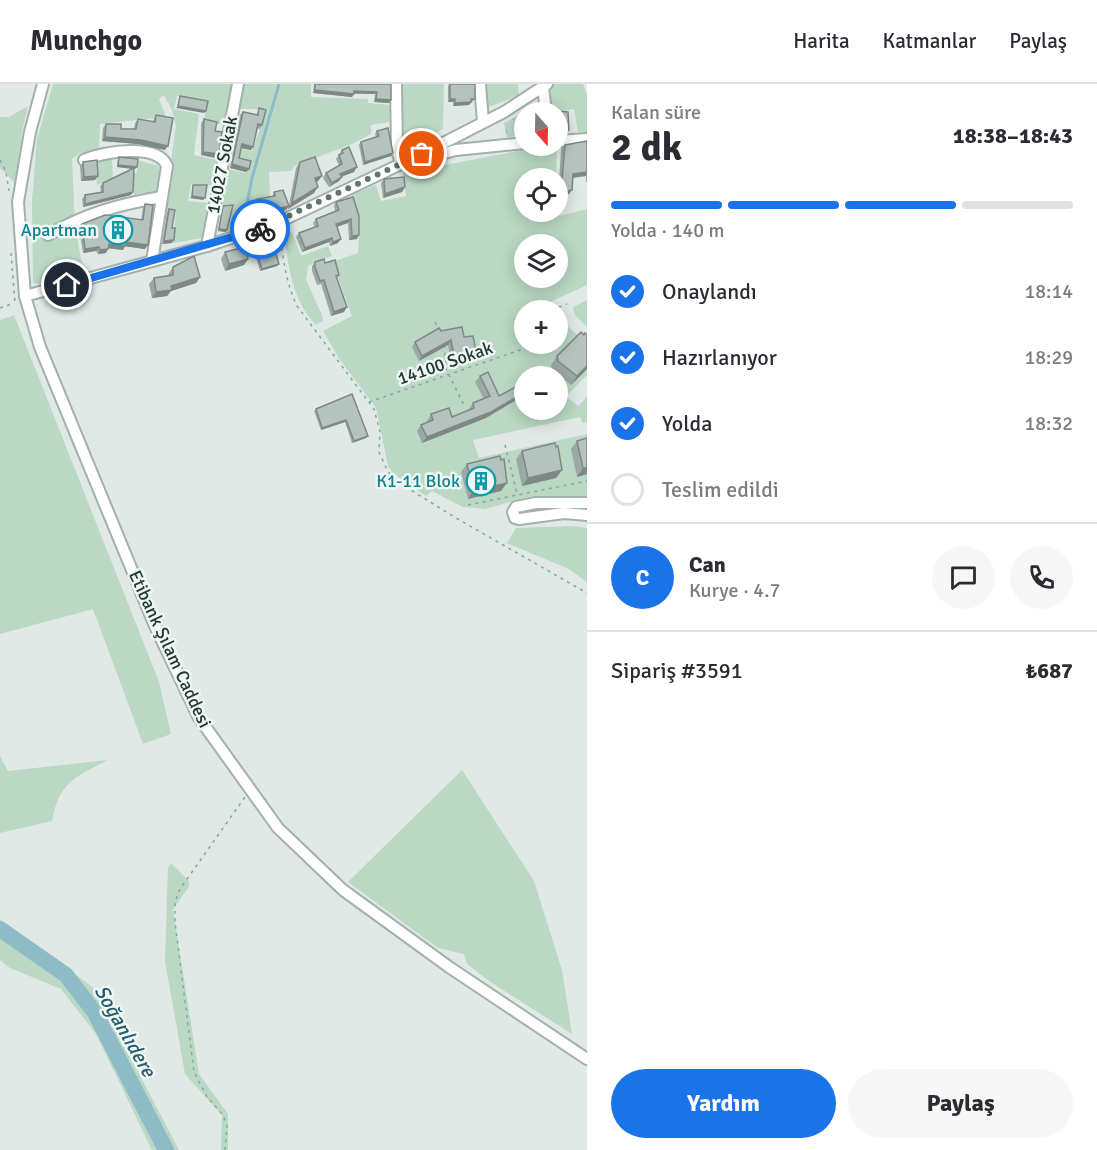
<!DOCTYPE html>
<html lang="tr">
<head>
<meta charset="utf-8">
<style>
	:root { --surface:#fff; --page:#f7f7f7; --text:#2b2b33; --muted:#7c7c81; --line:#e1e1e2; --accent:#1a73e8 }
	body { margin:0; font-family:Signika,sans-serif; background:var(--page); color:var(--text); height:100vh; display:flex; flex-direction:column; font-size:22px; white-space:nowrap }
	* { box-sizing:border-box; margin:0 }
	p { font-size:20px; color:var(--muted) }
	.icon { flex:none; width:33px; height:33px; fill:none; stroke:currentColor; stroke-width:2; stroke-linecap:round; stroke-linejoin:round }
	.map { position:relative; flex:1; overflow:hidden }
	.details { display:flex; flex-direction:column; background:var(--surface); width:510px }
	.details>* { flex:none }
	.needle { width:39px; rotate:160deg }
	.tools { position:absolute; left:514px; top:18px; display:grid; gap:12px }
	.tools a { display:grid; place-items:center; width:54px; height:54px; border-radius:50%; background:var(--surface); box-shadow:0 3px 15px #0003; font-size:30px }
	.pin { position:absolute; display:grid; place-items:center; width:51px; height:51px; color:#fff; margin:-26px; border:3px solid #fff; border-radius:50%; box-shadow:0 2px 6px #0007 }
	.courier { position:absolute; display:grid; place-items:center; width:60px; height:60px; margin:-30px; border:4px solid #1a73e8; border-radius:50%; background:#fff; color:#222; box-shadow:0 2px 8px #0007 }
	.headline em { font-style:normal; font-weight:800 }
	.headline div { display:flex; flex-direction:column-reverse }
	.headline { display:flex; align-items:center; justify-content:space-between; height:102px; padding:0 24px }
	h1 { font-size:39px; font-weight:800; line-height:45px }
	.bar { display:grid; grid-template-columns:repeat(4,1fr); gap:9px 6px; align-content:center; height:72px; padding:0 24px }
	.bar i { height:8px; border-radius:4px; background:var(--line) }
	.bar .active { background:var(--accent) }
	.bar p { grid-column:span 4 }
	.line { display:flex; align-items:center; gap:15px; padding:0 24px; border-top:2px solid var(--line) }
	.line div { flex:1 }
	.round { display:grid; place-items:center; flex:none; width:63px; height:63px; border-radius:32px; background:var(--page) }
	ol { padding:0 24px; list-style:none }
	li { display:flex; align-items:center; gap:18px; height:66px }
	li p { margin-inline-start:auto }
	li .icon { padding:6px; border-radius:50%; background:var(--accent); color:#fff; stroke-width:4 }
	li:last-child { color:var(--muted) }
	li i { width:33px; height:33px; border:3px solid var(--line); border-radius:50% }
	.action { display:flex; gap:12px; margin-top:auto; padding:12px 24px }
	.action a { flex:1; height:69px; border-radius:36px; background:var(--accent); color:#fff; font-size:24px; font-weight:800; line-height:69px; text-align:center }
	.action a+a { background:var(--page); color:var(--text) }
	header { display:flex; align-items:center; gap:36px; box-sizing:border-box; height:84px; padding:0 30px; background:var(--surface); border-bottom:2px solid var(--line) }
	header strong { font-size:28px }
	nav { display:flex; gap:33px; margin-inline-start:auto; font-size:21px }
	main { display:flex; flex:1; min-height:0 }
	.map>svg:first-child { display:block }
</style>
</head>
<body>
<header>
<strong>Munchgo</strong>
<nav><a>Harita</a><a>Katmanlar</a><a>Paylaş</a></nav>
</header>
<main>
<div class="map">
<svg width="587" height="1066" viewBox="0 0 587 1066">
	<defs>
		<pattern id="forest-crowns" width="20" height="18" patternUnits="userSpaceOnUse" patternTransform="scale(1.5)"><rect width="20" height="18" fill="#bad8c4"/><path d="M2 6a3 3 0 1 1 6 0M12 15a3 3 0 1 1 6 0" fill="none" stroke="#a0baa9"/></pattern>
	</defs>
	<rect width="100%" height="100%" fill="#e0e9e5"/>
	<g fill="#bad8c4" fill-rule="evenodd">
		<polygon points="53,0 232,0 225,41 204,37 207,17 177,12 174,25 199,30 194,71 217,76 212,101 191,100 188,117 208,119 203,154 173,159 176,127 164,126 176,42 172,26 164,11 159,15 166,33 100,40 99,66 84,72 80,69 72,75 75,143 83,185 40,200 33,199 32,117 37,55"/>
		<polygon points="243,0 311,0 311,13 368,15 368,19 390,21 389,38 371,41 371,50 352,60 294,82 291,87 269,88 270,114 252,119 256,139 228,147 233,122 217,122 227,85 246,89 249,79 238,76 240,70 230,68 231,63 252,67 266,29 255,25 239,25"/>
		<polygon points="402,0 444,0 443,45 403,63 400,59"/>
		<polygon points="485,0 518,0 519,11 487,24"/>
		<polygon points="554,0 583,0 587,11 587,49 578,48 574,25 551,28 549,3"/>
		<polygon points="28,22 22,48 16,100 0,84 0,33 9,33"/>
		<path d="M 538,63 L 557,63 L 556,94 L 525,94 L 525,128 L 558,128 L 559,132 L 587,125 L 587,201 L 552,217 L 543,226 L 525,226 L 525,260 L 558,260 L 558,233 L 587,260 L 587,291 L 566,312 L 578,322 L 587,313 L 587,338 L 583,339 L 580,333 L 473,356 L 479,374 L 587,350 L 587,415 L 572,413 L 524,414 L 485,425 L 463,423 L 432,407 L 426,412 L 394,390 L 388,382 L 376,324 L 338,273 L 323,247 L 352,232 L 332,178 L 358,169 L 360,140 L 352,110 L 376,101 L 381,117 L 406,112 L 403,89 ZM 525,160 L 558,160 L 558,194 L 525,194 ZM 525,292 L 558,292 L 558,326 L 525,326 Z"/>
		<polygon points="112,75 113,94 97,101 96,76"/>
		<polygon points="138,76 158,82 160,91 157,110 134,114 133,91 137,88"/>
		<path d="M 292,148 L 301,172 L 328,162 L 332,172 L 308,182 L 306,196 L 322,231 L 323,237 L 316,241 C 292,216 289,184 284,151 Z"/>
		<polygon points="587,216 587,243 575,231 573,223"/>
		<polygon points="14,231 159,598 171,650 143,660 93,525 0,550 0,236"/>
		<polygon points="574,442 587,444 587,498 569,485 507,459 516,444"/>
		<path d="M 0,672 L 8,687 L 108,676 C 75,693 59,698 52,737 L 0,749 Z"/>
		<polygon points="462,686 534,797 562,886 572,950 492,899 467,880 464,870 438,864 348,798"/>
		<polygon points="171,779 189,797 189,802 173,826 199,990 228,1030 228,1066 221,1066 222,1031 185,990 165,877 168,784"/>
		<polygon points="0,835 94,904 179,1066 152,1066 96,950 61,905 10,884 0,876"/>
	</g>
	<polygon fill="url(#forest-crowns)" points="538,21 539,28 525,28 525,51 507,53 504,39"/>
	<g fill="none" stroke-linecap="round" stroke-linejoin="round">
		<polyline stroke="#8dbcc8" stroke-width="3" points="243,142 252,94 279,0"/>
		<polyline stroke="#8dbcc8" stroke-width="16" points="0,845 66,891 95,929 166,1066"/>
		<g stroke="#a3b0ac" stroke-width="14">
			<g id="minor">
				<polyline points="43,0 30,48 18,118 25,212 40,263 155,542 199,634 278,744 343,806 449,883 587,975"/>
				<polyline points="396,0 397,66 401,80"/>
				<polyline points="480,0 483,38"/>
				<polyline points="543,3 546,28"/>
				<polyline points="558,57 587,55"/>
				<polyline points="422,70 504,28 547,0"/>
				<path d="M 84,76 C 104,68 157,58 167,82 L 152,177"/>
				<path d="M 48,151 C 87,129 117,121 161,113"/>
				<polyline points="207,162 238,0"/>
				<polyline points="25,212 207,162 279,138 401,80 456,66 525,59"/>
				<polyline points="587,419 536,419 516,423 513,428 515,434 519,435 564,429 587,431"/>
			</g>
		</g>
		<g stroke="#83a99f" stroke-width="1.5" stroke-dasharray="3 4.5" stroke-linecap="butt">
			<polyline points="0,76 6,88 9,107"/>
			<path d="M 280,149 C 283,175 286,199 297,222 L 374,325 L 380,348 L 379,368 L 388,388 L 398,398 L 456,434 L 587,509"/>
			<polyline points="11,169 15,219"/>
			<polyline points="0,224 14,219"/>
			<polyline points="552,226 567,220"/>
			<polyline points="435,238 438,245"/>
			<polyline points="444,261 446,285 464,321"/>
			<polyline points="369,318 520,266 528,260"/>
			<polyline points="505,361 517,410"/>
			<polyline points="468,421 587,397"/>
			<polyline points="225,1066 227,1042 223,1031 207,1013 194,988 175,838 175,818 180,805 245,713"/>
		</g>
		<use href="#minor" stroke="#fff" stroke-width="10"/>
	</g>
	<g fill="#9ca8a3">
		<polygon points="314,0 391,0 389,19 374,18 375,10 354,10 352,13 313,9"/>
		<polygon points="449,0 475,0 475,15 469,21 453,22 453,18 448,18 448,2"/>
		<polygon points="259,24 262,41 260,45 257,44 253,63 251,66 241,64 239,74 249,85 246,88 230,84 240,31 243,28 256,31"/>
		<polygon points="156,31 165,66 138,60 102,57 103,44 106,40 121,45 134,45 135,39 138,35 153,38 154,35"/>
		<polygon points="204,35 215,47 219,70 216,74 201,71 201,39"/>
		<polygon points="377,47 393,69 391,72 363,81 359,61 361,58 376,53 375,50"/>
		<polygon points="587,57 587,98 586,98 586,92 573,94 569,110 558,113 561,65 565,61"/>
		<polygon points="342,66 354,88 341,93 339,97 329,103 323,94 326,89 339,82 336,75"/>
		<polygon points="119,73 137,83 135,85 134,85 131,111 83,123 82,115 85,111 101,108 100,102 103,99 132,85 117,83 118,75"/>
		<polygon points="83,78 98,92 95,96 81,97 80,82"/>
		<polygon points="300,78 322,92 318,97 316,98 314,109 288,125 288,123 286,126 256,133 254,120 257,115 272,113 274,108 289,121 296,84"/>
		<polygon points="384,95 405,103 402,108 383,114 381,99"/>
		<polygon points="353,113 357,155 349,156 348,139 337,143 338,159 330,162 329,158 302,168 296,153 299,149 315,143 313,139 316,135 335,127 334,122 336,118"/>
		<polygon points="145,120 145,165 125,162 123,166 108,164 106,169 98,170 96,167 83,169 79,144 82,140 141,136 143,124"/>
		<polygon points="223,122 226,148 218,147 222,124"/>
		<polygon points="169,125 172,144 172,159 162,160 167,128"/>
		<polygon points="225,168 248,175 244,181 225,187 221,175"/>
		<polygon points="258,172 277,182 260,187 256,174"/>
		<polygon points="315,178 325,179 339,191 337,194 344,228 331,232 321,200 317,201 312,187 312,182"/>
		<polygon points="173,183 200,193 196,199 171,207 167,212 152,214 149,200 154,194 168,192 169,189"/>
		<polygon points="441,247 464,253 473,273 451,277 448,261 419,277 412,263 415,258"/>
		<polygon points="557,272 587,285 571,301 552,285 551,281"/>
		<polygon points="480,292 499,312 486,334 422,359 417,347 421,341 427,339 427,337 431,330 452,333 469,326 469,325 473,319 484,315 475,298"/>
		<polygon points="352,310 368,352 366,354 352,359 345,338 321,346 314,327 316,325"/>
		<polygon points="577,357 587,390 577,393 571,365"/>
		<polygon points="522,367 562,386 556,394 522,402 516,375"/>
		<polygon points="467,380 501,407 468,415 461,388"/>
	</g>
	<g fill="#7f8885">
		<polygon points="315,6 354,10 352,13 313,9"/>
		<polygon points="354,7 377,8 375,10 352,9"/>
		<polygon points="376,15 391,16 389,19 374,18"/>
		<polygon points="450,15 455,15 453,18 448,18"/>
		<polygon points="471,18 469,21 453,22 455,19"/>
		<polygon points="178,22 206,27 204,29 176,24"/>
		<polygon points="569,46 568,48 558,50 558,48"/>
		<polygon points="105,53 141,56 168,62 165,66 138,60 102,57"/>
		<polygon points="242,60 253,63 251,66 240,64"/>
		<polygon points="203,68 219,70 216,74 201,71"/>
		<polygon points="393,69 391,72 363,81 365,78"/>
		<polygon points="232,80 249,85 246,88 230,84"/>
		<polygon points="118,81 137,83 135,85 117,83"/>
		<polygon points="357,83 354,88 337,94 340,90"/>
		<polygon points="587,88 586,92 570,94 573,90"/>
		<polygon points="98,92 95,96 81,97 84,93"/>
		<polygon points="322,92 318,97 311,99 315,94"/>
		<polygon points="342,93 339,97 329,103 332,99"/>
		<polygon points="318,103 314,109 288,125 292,119"/>
		<polygon points="405,103 402,108 383,114 385,110"/>
		<polygon points="572,106 569,110 558,113 561,108"/>
		<polygon points="133,108 131,111 83,123 85,120"/>
		<polygon points="192,112 205,114 203,116 190,114"/>
		<polygon points="289,122 286,126 256,133 259,129"/>
		<polygon points="351,135 348,139 333,144 336,140"/>
		<polygon points="219,145 227,146 226,148 218,147"/>
		<polygon points="359,151 357,155 349,156 352,152"/>
		<polygon points="332,154 329,158 302,168 305,164"/>
		<polygon points="341,155 338,159 330,162 333,158"/>
		<polygon points="174,156 172,159 162,160 164,157"/>
		<polygon points="126,158 148,161 145,165 123,162"/>
		<polygon points="109,160 125,162 123,166 106,164"/>
		<polygon points="99,163 96,167 83,169 85,165"/>
		<polygon points="108,165 106,169 98,170 100,166"/>
		<polygon points="248,175 244,181 225,187 229,180"/>
		<polygon points="279,180 277,182 260,187 262,185"/>
		<polygon points="200,193 196,199 171,207 167,212 152,214 156,208 171,202"/>
		<polygon points="347,223 344,228 331,232 334,228"/>
		<polygon points="451,256 448,261 419,277 422,272"/>
		<polygon points="476,268 473,273 451,277 454,272"/>
		<polygon points="587,282 587,285 571,301 577,292"/>
		<polygon points="525,308 525,311 486,334 422,359 427,353"/>
		<polygon points="346,336 345,338 321,346 322,344"/>
		<polygon points="368,352 366,354 352,359 354,357"/>
		<polygon points="583,384 587,384 587,390 577,393"/>
		<polygon points="562,386 556,394 522,402 528,394"/>
		<polygon points="507,399 501,407 468,415 473,407"/>
	</g>
	<g fill="#b5c3be" stroke="#7f8885" stroke-width="1.5">
		<polygon points="315,0 391,0 391,16 376,15 377,8 354,7 354,10 315,6"/>
		<polygon points="450,0 475,0 475,15 471,15 471,18 455,19 455,15 450,15"/>
		<polygon points="180,12 208,17 206,27 178,22"/>
		<polygon points="259,24 266,26 262,41 258,40 253,63 242,60 239,74 251,77 249,85 232,80 243,28 258,31"/>
		<polygon points="557,27 568,28 569,46 558,48"/>
		<polygon points="156,31 173,34 168,62 141,56 105,53 106,40 121,40 121,45 136,45 138,35 155,38"/>
		<polygon points="204,35 217,38 215,47 222,48 219,70 203,68"/>
		<polygon points="388,44 393,69 365,78 361,58 379,52 377,47"/>
		<polygon points="587,57 587,88 573,90 572,106 561,108 565,61"/>
		<polygon points="349,63 357,83 340,90 342,93 332,99 326,89 342,80 339,71 343,69 342,66"/>
		<polygon points="119,73 138,75 137,83 118,81"/>
		<polygon points="315,73 322,92 315,94 318,103 292,119 300,78"/>
		<polygon points="97,76 98,92 84,93 83,78"/>
		<polygon points="134,84 133,108 85,120 85,111 103,108 103,99"/>
		<polygon points="404,93 405,103 385,110 384,95"/>
		<polygon points="193,101 207,101 205,114 192,112"/>
		<polygon points="283,106 289,122 259,129 257,115 275,112 274,108"/>
		<polygon points="353,113 359,132 359,151 352,152 351,135 336,140 341,155 333,158 332,154 305,164 299,149 318,142 316,135 339,126 336,118"/>
		<polygon points="145,120 153,121 148,161 126,158 125,162 109,160 108,165 100,166 99,163 85,165 82,140 105,131 143,136"/>
		<polygon points="233,121 227,146 219,145 223,122"/>
		<polygon points="169,125 175,126 172,144 175,144 174,156 164,157"/>
		<polygon points="245,163 248,175 229,180 225,168"/>
		<polygon points="275,167 279,180 262,185 258,172"/>
		<polygon points="194,172 200,193 171,202 172,206 156,208 154,194 173,191 173,183"/>
		<polygon points="324,175 325,179 335,176 339,191 336,192 347,223 334,228 324,196 320,197 315,183 315,178"/>
		<polygon points="462,243 464,253 473,252 476,268 454,272 451,256 422,272 415,258 439,244 441,247"/>
		<polygon points="581,248 584,251 585,249 587,251 587,282 577,292 558,277 557,272"/>
		<polygon points="488,288 499,312 525,298 525,308 491,328 427,353 421,341 433,336 431,330 449,324 452,333 474,324 473,319 490,312 480,292"/>
		<polygon points="352,310 368,352 354,357 346,336 322,344 316,325"/>
		<polygon points="587,354 587,384 583,384 577,357"/>
		<polygon points="555,359 556,363 558,362 562,386 528,394 522,367"/>
		<polygon points="500,372 501,376 504,375 507,399 473,407 467,380"/>
	</g>
	<g fill="none" stroke-linecap="round" stroke-linejoin="round">
		<polyline stroke="#647571" stroke-width="6" stroke-dasharray="0 10.8" points="260,145 422,70"/>
		<polyline stroke="#1a73e8" stroke-width="8" points="67,201 260,145"/>
	</g>
	<defs>
		<g id="building-ring" transform="scale(1.5)"><circle r="9.5" fill="#eff6f3" stroke="#0f9aa8" stroke-width="1.5"/><path d="M-4-6H4V6H1V3H-1V6H-4ZM-2.5-4.3h1.7v1.8h-1.7ZM.8-4.3h1.7v1.8H.8ZM-2.5-1h1.7V.8h-1.7ZM.8-1h1.7V.8H.8Z" fill="#0f9aa8"/></g>
	</defs>
	<g fill-rule="evenodd">
		<use href="#building-ring" x="118" y="146"/>
		<use href="#building-ring" x="481" y="397"/>
	</g>
	<g text-anchor="middle" dominant-baseline="central" stroke-width="5" stroke-linejoin="round" paint-order="stroke">
		<g font-size="18" fill="#223733" stroke="#eff6f3">
			<text transform="translate(222 81) rotate(-79)">14027 Sokak</text>
			<text transform="translate(445 279) rotate(-19)">14100 Sokak</text>
			<text transform="translate(170 565) rotate(65)">Etibank Şılam Caddesi</text>
		</g>
		<g font-size="18" fill="#0d838f" stroke="#eff6f3" text-anchor="end">
			<text x="97" y="146">Apartman</text>
			<text x="460" y="397">K1-11 Blok</text>
		</g>
		<g font-size="20" font-style="italic" fill="#245c6c" stroke="#eff6f3">
			<text transform="translate(125 947) rotate(60)">Soğanlıdere</text>
		</g>
	</g>
</svg>
<div class="tools">
<a><svg class="needle" viewBox="-14 -14 28 28"><path d="M0-13l5 13h-10z" fill="#e53935"/><path d="M0 13l5-13h-10z" fill="#7c7c81"/></svg></a>
<a><svg class="icon" aria-label="locate" viewBox="0 0 24 24"><circle cx="12" cy="12" r="6"/><path d="M12 2v4M12 18v4M2 12h4M18 12h4"/></svg></a>
<a><svg class="icon" aria-label="layers" viewBox="0 0 24 24"><path d="M12 4l9 5-9 5-9-5zM3 14l9 5 9-5"/></svg></a>
<a>+</a>
<a>−</a>
</div>
<div class="pin" style="left:422px;top:70px;background:#ea580c"><svg class="icon" aria-label="bag" viewBox="0 0 24 24"><path d="M5 8h14l-1 12H6zM9 8a3 3 0 0 1 6 0"/></svg></div>
<div class="pin" style="left:67px;top:201px;background:#1f2937"><svg class="icon" aria-label="home" viewBox="0 0 24 24"><path d="M3 11l9-7 9 7M6 9v11h12V9"/></svg></div>
<div class="courier" style="left:260px;top:145px"><svg class="icon" aria-label="bike" viewBox="0 0 24 24"><circle cx="6" cy="16" r="4"/><circle cx="18" cy="16" r="4"/><path d="M6 16l4-8h5l3 8M10 8l3 8H6M13 5h3"/></svg></div>
</div>
<section class="details">
<div class="headline"><div><h1>2 dk</h1><p>Kalan süre</p></div><em>18:38–18:43</em></div>
<div class="bar"><i class="active"></i><i class="active"></i><i class="active"></i><i></i><p>Yolda · 140 m</p></div>
<ol>
<li><svg class="icon" aria-label="check" viewBox="0 0 24 24"><path d="M5 12l5 5 9-10"/></svg>Onaylandı<p>18:14</p></li>
<li><svg class="icon" aria-label="check" viewBox="0 0 24 24"><path d="M5 12l5 5 9-10"/></svg>Hazırlanıyor<p>18:29</p></li>
<li><svg class="icon" aria-label="check" viewBox="0 0 24 24"><path d="M5 12l5 5 9-10"/></svg>Yolda<p>18:32</p></li>
<li><i></i>Teslim edildi</li>
</ol>
<div class="line" style="height:108px"><b class="round" style="background:var(--accent);color:#fff">C</b><div><b>Can</b><p>Kurye · 4.7</p></div><a class="round"><svg class="icon" aria-label="chat" viewBox="0 0 24 24"><path d="M4 5h16v11H9l-5 4z"/></svg></a><a class="round"><svg class="icon" aria-label="phone" viewBox="0 0 24 24"><path d="M5 4h4l2 5-3 2q2 4 5 5l2-3 5 2v4C11 20 4 13 5 4z"/></svg></a></div>
<div class="line" style="height:78px"><div>Sipariş #3591</div><b>₺687</b></div>
<div class="action"><a>Yardım</a><a>Paylaş</a></div>
</section>
</main>
</body>
</html>
